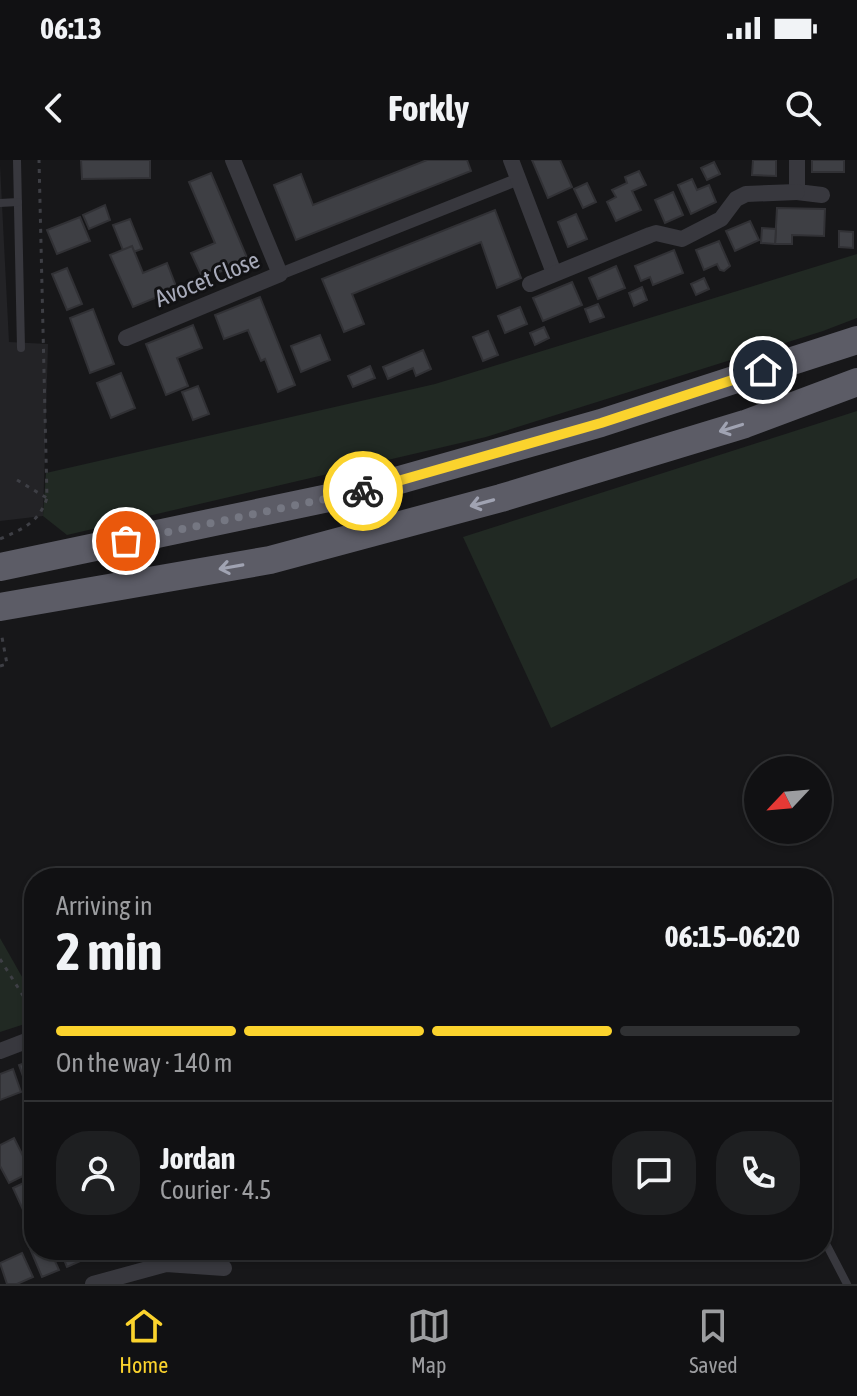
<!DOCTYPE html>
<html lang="en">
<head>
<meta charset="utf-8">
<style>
	:root { --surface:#111113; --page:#1e1f21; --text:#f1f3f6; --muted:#9c9da0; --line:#303133; --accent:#fbd32d }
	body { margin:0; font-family:"Asap Condensed",sans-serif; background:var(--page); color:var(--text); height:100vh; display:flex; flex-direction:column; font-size:30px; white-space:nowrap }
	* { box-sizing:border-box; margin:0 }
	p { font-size:26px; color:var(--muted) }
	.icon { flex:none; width:44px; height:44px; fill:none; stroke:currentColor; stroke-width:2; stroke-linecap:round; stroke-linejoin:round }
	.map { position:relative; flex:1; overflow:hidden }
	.details { position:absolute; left:24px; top:708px; width:808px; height:392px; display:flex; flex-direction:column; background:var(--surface); border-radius:32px; box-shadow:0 2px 6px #0004,0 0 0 2px var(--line) }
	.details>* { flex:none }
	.needle { width:52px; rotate:244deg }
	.fabs { position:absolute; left:744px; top:596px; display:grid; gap:16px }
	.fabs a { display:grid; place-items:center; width:88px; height:88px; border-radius:50%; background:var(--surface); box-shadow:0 2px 6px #0004,0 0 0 2px var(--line); font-size:40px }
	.pin { position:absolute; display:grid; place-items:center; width:68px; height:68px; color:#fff; margin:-34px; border:4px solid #fff; border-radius:50%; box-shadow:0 2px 8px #0007 }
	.courier { position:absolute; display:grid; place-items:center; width:80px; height:80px; margin:-40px; border:6px solid #fbd32d; border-radius:50%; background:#fff; color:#222; box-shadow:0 2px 10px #0007 }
	.summary em { font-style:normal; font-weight:700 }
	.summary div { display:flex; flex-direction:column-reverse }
	.summary { display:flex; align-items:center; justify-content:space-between; height:136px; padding:0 32px }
	h1 { font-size:52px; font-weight:700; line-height:60px }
	.bar { display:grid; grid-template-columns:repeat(4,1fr); gap:12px 8px; align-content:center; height:96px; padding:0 32px }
	.bar i { height:10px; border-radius:6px; background:var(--line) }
	.bar .active { background:var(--accent) }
	.bar p { grid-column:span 4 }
	.line { display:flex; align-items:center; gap:20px; padding:0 32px; border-top:2px solid var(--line) }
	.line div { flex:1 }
	.round { display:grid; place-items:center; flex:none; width:84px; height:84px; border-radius:32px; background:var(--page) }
	.status { display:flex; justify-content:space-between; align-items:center; height:56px; padding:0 40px; background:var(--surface); direction:ltr }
	.status svg { height:22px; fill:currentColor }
	header { display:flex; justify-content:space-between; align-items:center; height:104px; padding:0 32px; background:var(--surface); font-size:36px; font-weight:700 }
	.dock { display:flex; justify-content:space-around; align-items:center; height:112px; border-top:2px solid var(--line); background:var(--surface); font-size:22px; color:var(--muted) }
	.dock a { display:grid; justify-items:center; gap:4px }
	.dock .active { color:var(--accent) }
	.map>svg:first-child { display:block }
</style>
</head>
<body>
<div class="status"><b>06:13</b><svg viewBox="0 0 49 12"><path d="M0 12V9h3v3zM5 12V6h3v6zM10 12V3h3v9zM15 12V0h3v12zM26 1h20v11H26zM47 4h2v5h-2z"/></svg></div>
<header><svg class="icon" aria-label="back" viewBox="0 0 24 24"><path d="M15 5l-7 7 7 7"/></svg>Forkly<svg class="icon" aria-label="search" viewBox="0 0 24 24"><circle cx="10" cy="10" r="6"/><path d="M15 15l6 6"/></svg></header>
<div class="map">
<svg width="857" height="1124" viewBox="0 0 857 1124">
	<rect width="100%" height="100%" fill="#171719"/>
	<polygon fill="#232326" points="0,5 9,182 48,184 43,356 0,361"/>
	<g fill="#212923">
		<polygon points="857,94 857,158 823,171 486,277 67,375 43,356 46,313 435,224"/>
		<polygon points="857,251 857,418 551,568 463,377"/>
		<polygon points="0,778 34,838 34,861 0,872"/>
	</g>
	<g fill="#3e3f44" stroke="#313135" stroke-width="2">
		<polygon points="81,0 150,0 150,18 82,19"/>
		<polygon points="427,0 467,0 471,11 296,80 274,25 301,14 313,45"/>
		<polygon points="532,0 560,0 572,27 548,38"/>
		<polygon points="753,0 776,0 776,16 752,15"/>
		<rect x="812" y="0" width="32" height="12"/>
		<polygon points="714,2 720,14 707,20 701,8"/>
		<polygon points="639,11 646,25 632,31 641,50 616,61 607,42 616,37 612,30 627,23 625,17"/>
		<polygon points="211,13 248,100 203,119 191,93 215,83 189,22"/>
		<polygon points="692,19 697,30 709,25 716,42 691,54 678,25"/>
		<polygon points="587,23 596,42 583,48 574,29"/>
		<polygon points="673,32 683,55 665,63 655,40"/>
		<polygon points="105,45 110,60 89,69 83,55"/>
		<polygon points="777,48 825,49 824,76 792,75 792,84 775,84"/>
		<polygon points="495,50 521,118 497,128 481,82 352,134 364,164 344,172 322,119"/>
		<polygon points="576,54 587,79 568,87 558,62"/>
		<polygon points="80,57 90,81 57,94 47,70"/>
		<polygon points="130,59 142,89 125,95 113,65"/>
		<polygon points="750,61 759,80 735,91 726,71"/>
		<polygon points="762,68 776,69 775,84 761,83"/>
		<polygon points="839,71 853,72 853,88 839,87"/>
		<polygon points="719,81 730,106 724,111 720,110 717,104 704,110 696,90"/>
		<polygon points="132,86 143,113 167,103 177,129 133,147 110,95"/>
		<polygon points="674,90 683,113 653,125 650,117 641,121 635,106"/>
		<polygon points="616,106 625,128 598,139 589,118"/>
		<polygon points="67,108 82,144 67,150 52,114"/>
		<polygon points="704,118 709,129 696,135 691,124"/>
		<polygon points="572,122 582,145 543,161 533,138"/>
		<polygon points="642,127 647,140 634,146 629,133"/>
		<polygon points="260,137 295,225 278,232 265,199 261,201 248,170 224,179 215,155"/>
		<polygon points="598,144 604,157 590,162 585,149"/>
		<polygon points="520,147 527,164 505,173 498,156"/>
		<polygon points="93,149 114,204 90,213 70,158"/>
		<polygon points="193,165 202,188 177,198 188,226 166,235 146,184"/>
		<polygon points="544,167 549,178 535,185 530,173"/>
		<polygon points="488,171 498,195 483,201 473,177"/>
		<polygon points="320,175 330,200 301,212 291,186"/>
		<polygon points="423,190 431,209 416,216 413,208 388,219 383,207"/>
		<polygon points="370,206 375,218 353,227 348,216"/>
		<polygon points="121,213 135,248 111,258 97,223"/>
		<polygon points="198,226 209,254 193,260 182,232"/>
		<polygon points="34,900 34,928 28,930 19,905"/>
		<polygon points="13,909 21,932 0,940 0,914"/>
		<polygon points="14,978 31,1012 9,1023 0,1006 0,985"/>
		<polygon points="34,1018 34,1047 24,1052 13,1028"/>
		<polygon points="34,1084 34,1090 50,1090 59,1110 42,1117 29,1086"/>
		<polygon points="60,1090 92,1090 94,1095 67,1107"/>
		<polygon points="22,1093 33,1117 17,1124 7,1124 0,1103"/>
	</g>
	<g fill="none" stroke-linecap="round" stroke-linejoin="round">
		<g stroke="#3e3f45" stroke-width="3" stroke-dasharray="4 6" stroke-linecap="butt">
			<polyline points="17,320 47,338"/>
			<path d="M 0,379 C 22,369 39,363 47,338 L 39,0"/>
			<polyline points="0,506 7,504 1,472"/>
			<polyline points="0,799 34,853"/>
		</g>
		<g stroke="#38383e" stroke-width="8">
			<polyline points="17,0 21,188"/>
			<polyline points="0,43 18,42"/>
			<polyline points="822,1076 847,1124"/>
		</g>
		<polyline stroke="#38383e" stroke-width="12" points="280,114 519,19"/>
		<g stroke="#38383e" stroke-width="16">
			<polyline points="511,0 554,113"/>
			<polyline points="797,0 797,32 822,35"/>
			<polyline points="530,124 650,75 656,73 682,79 721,59 736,39 746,34 797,32"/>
			<polyline points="126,178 280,114 233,0"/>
			<polyline points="0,891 34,878"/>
			<polyline points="93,1124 166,1104 224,1108"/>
		</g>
		<g stroke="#5c5c66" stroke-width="28">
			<polyline points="0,407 357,332 601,263 857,180"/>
			<polyline points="0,447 270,400 501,338 745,264 857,222"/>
		</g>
	</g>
	<defs><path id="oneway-shaft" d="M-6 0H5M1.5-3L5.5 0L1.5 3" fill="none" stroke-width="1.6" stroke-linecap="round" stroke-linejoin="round" transform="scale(2)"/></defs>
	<g stroke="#a0a3b2">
		<use href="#oneway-shaft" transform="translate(731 268) rotate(163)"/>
		<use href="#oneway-shaft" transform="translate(482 343) rotate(165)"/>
		<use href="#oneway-shaft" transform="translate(231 407) rotate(170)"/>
	</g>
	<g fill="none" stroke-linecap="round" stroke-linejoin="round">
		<polyline stroke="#757782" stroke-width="8" stroke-dasharray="0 14.4" points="126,381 363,331"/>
		<polyline stroke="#fbd32d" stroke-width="10" points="363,331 601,263 763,210"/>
	</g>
	<g text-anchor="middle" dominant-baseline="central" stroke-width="6" stroke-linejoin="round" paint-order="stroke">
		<g font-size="24" fill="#a8abba" stroke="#121214">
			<text transform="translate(207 119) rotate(-22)">Avocet Close</text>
		</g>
	</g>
</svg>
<div class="fabs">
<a><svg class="needle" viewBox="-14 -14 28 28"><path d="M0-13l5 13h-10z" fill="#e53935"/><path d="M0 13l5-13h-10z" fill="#9c9da0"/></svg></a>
</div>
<div class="pin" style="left:126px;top:381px;background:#ea580c"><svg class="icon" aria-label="bag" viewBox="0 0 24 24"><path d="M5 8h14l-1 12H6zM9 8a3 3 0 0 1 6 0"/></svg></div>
<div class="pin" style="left:763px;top:210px;background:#1f2937"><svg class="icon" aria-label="home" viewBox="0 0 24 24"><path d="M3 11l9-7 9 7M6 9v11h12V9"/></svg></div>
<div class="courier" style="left:363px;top:331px"><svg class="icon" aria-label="bike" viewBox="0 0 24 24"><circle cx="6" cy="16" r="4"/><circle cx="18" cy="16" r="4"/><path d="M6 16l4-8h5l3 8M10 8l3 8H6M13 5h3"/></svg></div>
<section class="details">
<div class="summary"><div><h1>2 min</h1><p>Arriving in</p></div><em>06:15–06:20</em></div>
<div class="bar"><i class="active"></i><i class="active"></i><i class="active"></i><i></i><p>On the way · 140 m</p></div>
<div class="line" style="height:144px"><a class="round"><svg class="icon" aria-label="person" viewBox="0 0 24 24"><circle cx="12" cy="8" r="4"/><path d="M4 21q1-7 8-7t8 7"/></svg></a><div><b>Jordan</b><p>Courier · 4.5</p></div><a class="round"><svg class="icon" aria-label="chat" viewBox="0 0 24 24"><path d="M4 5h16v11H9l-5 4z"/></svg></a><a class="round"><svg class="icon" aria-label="phone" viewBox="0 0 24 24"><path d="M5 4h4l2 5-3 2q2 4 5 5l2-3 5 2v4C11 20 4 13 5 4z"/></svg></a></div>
</section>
</div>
<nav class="dock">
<a class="active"><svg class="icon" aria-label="home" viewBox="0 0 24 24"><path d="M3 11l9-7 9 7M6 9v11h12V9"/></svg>Home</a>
<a><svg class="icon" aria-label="map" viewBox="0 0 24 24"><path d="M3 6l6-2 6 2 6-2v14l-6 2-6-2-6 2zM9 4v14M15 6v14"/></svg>Map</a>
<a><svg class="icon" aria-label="saved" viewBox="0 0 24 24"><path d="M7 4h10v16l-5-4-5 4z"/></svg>Saved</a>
</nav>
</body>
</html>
